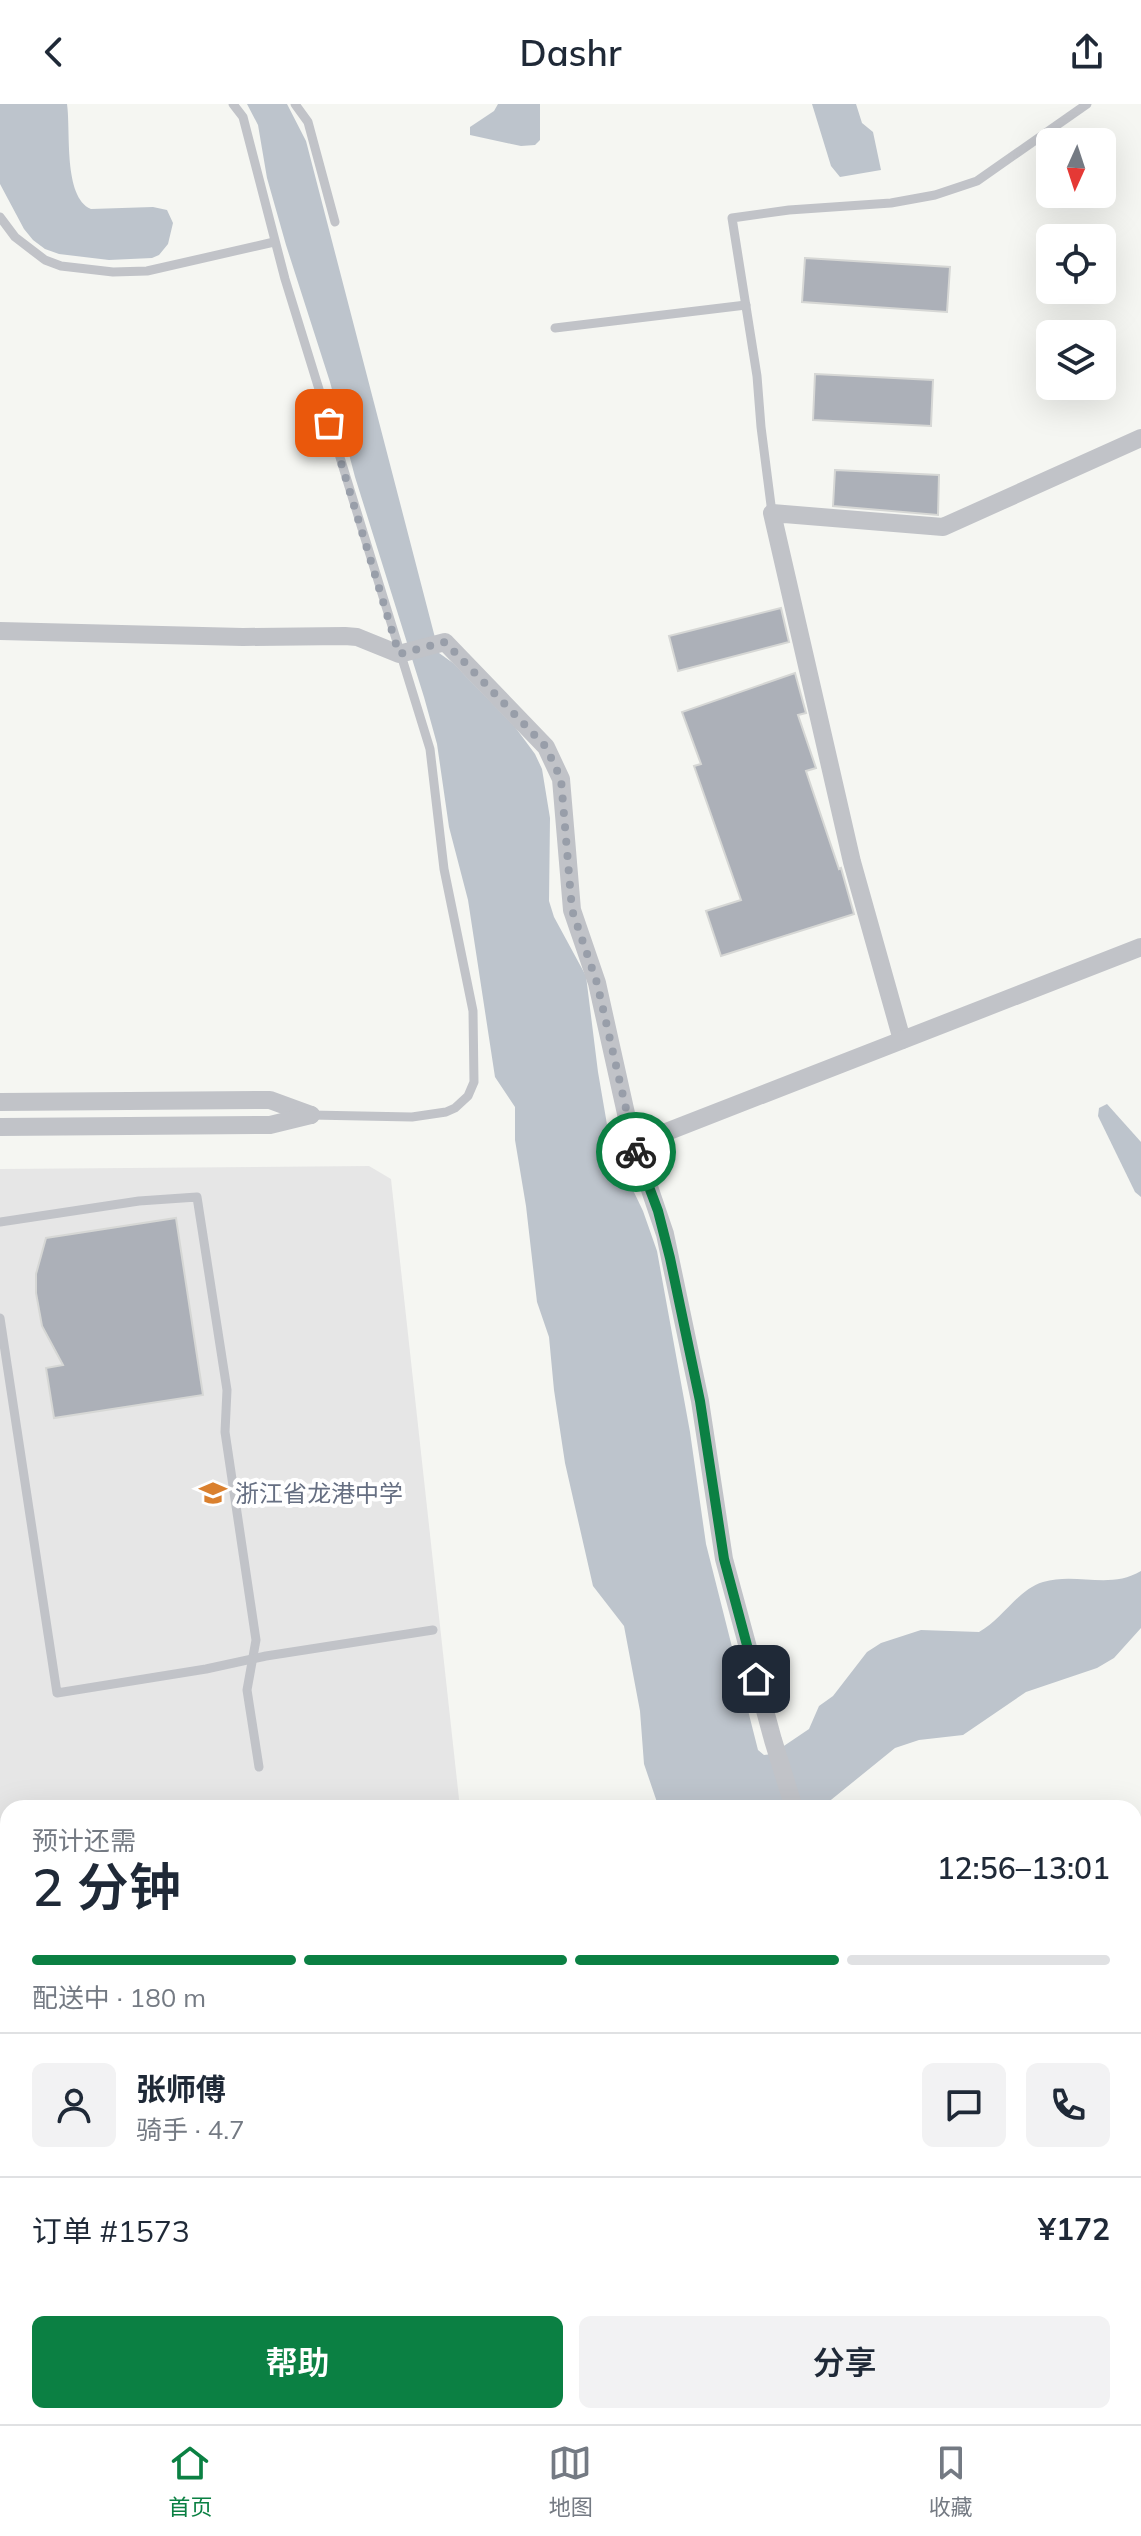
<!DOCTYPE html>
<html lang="zh">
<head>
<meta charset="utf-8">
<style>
	:root { --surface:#fff; --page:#f2f2f3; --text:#1f2937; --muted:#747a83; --line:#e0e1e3; --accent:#0b8043 }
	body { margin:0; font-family:Mulish,"Noto Sans SC",sans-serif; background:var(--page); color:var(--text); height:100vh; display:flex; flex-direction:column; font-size:30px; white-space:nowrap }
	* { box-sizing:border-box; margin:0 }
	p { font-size:26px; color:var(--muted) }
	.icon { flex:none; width:44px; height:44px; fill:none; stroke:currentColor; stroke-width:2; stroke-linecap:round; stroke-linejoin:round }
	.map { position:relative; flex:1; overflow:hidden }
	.panel { position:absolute; left:0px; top:1696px; width:1142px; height:624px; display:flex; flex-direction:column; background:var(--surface); border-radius:24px 24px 0 0; box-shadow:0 8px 32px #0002 }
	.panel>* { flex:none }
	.needle { width:52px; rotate:183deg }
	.fabs { position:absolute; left:1036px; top:24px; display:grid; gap:16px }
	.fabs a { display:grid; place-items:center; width:80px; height:80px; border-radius:12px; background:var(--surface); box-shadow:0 8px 32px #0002; font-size:40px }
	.pin { position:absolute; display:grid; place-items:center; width:68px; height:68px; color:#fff; margin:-34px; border-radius:16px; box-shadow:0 4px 12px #0006 }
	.courier { position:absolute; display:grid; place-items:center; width:80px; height:80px; margin:-40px; border:6px solid #0b8043; border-radius:50%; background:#fff; color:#222; box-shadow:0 2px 10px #0007 }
	.head em { font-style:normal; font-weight:600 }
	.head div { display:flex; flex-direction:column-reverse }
	.head { display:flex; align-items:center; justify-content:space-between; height:136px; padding:0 32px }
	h1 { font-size:52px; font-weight:600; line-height:60px }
	.bar { display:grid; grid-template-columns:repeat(4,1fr); gap:12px 8px; align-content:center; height:96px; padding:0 32px }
	.bar i { height:10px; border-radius:6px; background:var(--line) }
	.bar .current { background:var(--accent) }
	.bar p { grid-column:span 4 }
	.line { display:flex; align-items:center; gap:20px; padding:0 32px; border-top:2px solid var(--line) }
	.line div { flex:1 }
	.round { display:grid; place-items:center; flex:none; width:84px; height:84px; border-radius:12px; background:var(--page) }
	.cta { display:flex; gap:16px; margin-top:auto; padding:16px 32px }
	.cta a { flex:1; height:92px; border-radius:12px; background:var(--accent); color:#fff; font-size:32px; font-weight:600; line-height:92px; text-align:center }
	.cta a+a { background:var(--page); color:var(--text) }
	header { display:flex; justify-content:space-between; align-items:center; height:104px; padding:0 32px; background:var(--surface); font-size:36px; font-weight:600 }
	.tabs { display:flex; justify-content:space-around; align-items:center; height:112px; border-top:2px solid var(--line); background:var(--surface); font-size:22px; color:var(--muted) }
	.tabs a { display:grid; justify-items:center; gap:4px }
	.tabs .current { color:var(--accent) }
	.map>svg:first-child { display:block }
</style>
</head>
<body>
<header><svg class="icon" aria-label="back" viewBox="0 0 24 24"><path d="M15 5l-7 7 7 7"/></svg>Dashr<svg class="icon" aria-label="share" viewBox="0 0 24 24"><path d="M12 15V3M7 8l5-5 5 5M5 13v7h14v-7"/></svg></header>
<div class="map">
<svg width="1141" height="2320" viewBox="0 0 1141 2320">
	<rect width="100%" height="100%" fill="#f5f6f2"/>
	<polygon fill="#e6e6e6" points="369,1062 391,1075 460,1704 8,1704 8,1985 0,1986 0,1065"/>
	<g fill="#bdc4cc">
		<path d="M 0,0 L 67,0 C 71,27 63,93 91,105 L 153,103 L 167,106 L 173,119 L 168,140 L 159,151 L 152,154 L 109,156 L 59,150 L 45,145 L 33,136 L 24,125 L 0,80 Z"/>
		<path d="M 247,0 L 287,0 L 306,37 L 439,549 L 453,559 L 515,623 L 535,650 L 542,665 L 550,714 L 549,797 L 554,813 L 586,872 L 598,968 L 610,1038 L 643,1107 L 657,1147 L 690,1328 L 706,1440 L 758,1646 L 764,1651 L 772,1650 L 809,1625 L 819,1602 L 833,1592 L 867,1548 L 881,1539 L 921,1526 L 979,1528 C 1003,1515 1017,1486 1043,1478 C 1077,1468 1109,1486 1141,1467 L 1141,1524 L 1114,1554 L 1097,1564 L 1026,1588 L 963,1631 L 919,1636 L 895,1644 L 821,1704 L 659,1704 L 644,1660 L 640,1607 L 624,1522 L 593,1482 L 565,1359 L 554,1286 L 549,1233 L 537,1198 L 526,1102 L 515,1036 L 515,1003 L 495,973 L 468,796 L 449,723 L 437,640 L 424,593 L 355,373 L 330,278 L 286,141 L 267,74 L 258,21 Z"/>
		<polygon points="498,0 540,0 540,36 535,41 521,42 470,31 470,23 494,7"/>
		<polygon points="812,0 856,0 862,19 873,28 881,66 840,73 831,62"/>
		<polygon points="1107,1000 1141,1038 1141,1093 1135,1088 1098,1012 1099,1004"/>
		<polygon points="819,2312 906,2312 911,2320 819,2320"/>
	</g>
	<g fill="#acb0b8" stroke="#d6d7d5" stroke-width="2">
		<polygon points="805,154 950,163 947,208 802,198"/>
		<polygon points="815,270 933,276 931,322 813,316"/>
		<polygon points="835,366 939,371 938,411 833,402"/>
		<polygon points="781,504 789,538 678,567 669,532"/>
		<polygon points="795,569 806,609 798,611 816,664 806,667 839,765 841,764 854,810 721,852 706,807 741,796 694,662 701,660 682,608"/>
		<polygon points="176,1114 203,1291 54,1314 46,1264 63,1261 42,1222 36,1189 36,1170 46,1134"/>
	</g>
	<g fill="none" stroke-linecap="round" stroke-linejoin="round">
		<polyline stroke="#bbbcbf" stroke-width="4" stroke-dasharray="4 4" stroke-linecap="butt" points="1134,1768 1141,1765"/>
		<g stroke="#c1c3c8" stroke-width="9">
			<polyline points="233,0 243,13 285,175 430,645 444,765 473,907 474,978 468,992 455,1004 446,1008 412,1013 311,1011"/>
			<polyline points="295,0 308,18 335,118"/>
			<polyline points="0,113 15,133 45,156 61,162 113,168 147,167 274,138"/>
			<polyline points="555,224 746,201"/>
			<polyline points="772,409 761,323 757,272 732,114 789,106 891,99 935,91 977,77 1087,0"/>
			<polyline points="0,1118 139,1097 197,1093 227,1286 225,1328 256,1536 247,1586 259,1663"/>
			<polyline points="0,1214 57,1589 206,1565 266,1552 433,1526"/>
			<polyline points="0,1868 8,1867"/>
		</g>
		<g stroke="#c1c3c8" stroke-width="18">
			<polyline points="0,527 243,533 345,532 357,533 399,550 445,538 546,643 561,675 572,806 597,879 633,1041 646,1074 665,1130 700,1297 724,1455 773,1636 794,1704"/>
			<polyline points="902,936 852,758 772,409 943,423 1141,334"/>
			<polyline points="0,998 270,996 311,1011"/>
			<polyline points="0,1023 270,1021 311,1011"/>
			<polyline points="633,1041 1141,843"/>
			<polyline points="0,2048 8,2047"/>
			<polyline points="1134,2095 1141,2090"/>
			<polyline points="556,2312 558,2320"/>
		</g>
	</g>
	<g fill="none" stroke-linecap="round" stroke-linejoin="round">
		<polyline stroke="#989ea9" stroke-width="8" stroke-dasharray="0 14.4" points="329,319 399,550 445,538 546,643 561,675 572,806 597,879 636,1048"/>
		<polyline stroke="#0b8043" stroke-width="10" points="636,1048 658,1107 670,1154 700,1297 724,1455 756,1575"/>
	</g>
	<defs>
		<g id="school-bare" transform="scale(2.16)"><path d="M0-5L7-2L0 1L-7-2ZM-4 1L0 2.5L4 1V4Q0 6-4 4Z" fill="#da802e" stroke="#fff" stroke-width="2.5" paint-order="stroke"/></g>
	</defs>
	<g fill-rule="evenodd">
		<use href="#school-bare" x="213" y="1389"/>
	</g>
	<g text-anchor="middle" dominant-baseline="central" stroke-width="8" stroke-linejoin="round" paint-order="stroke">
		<g font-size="24" fill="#666f82" stroke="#fff" text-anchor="start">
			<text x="235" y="1389">浙江省龙港中学</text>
		</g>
	</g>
</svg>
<div class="fabs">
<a><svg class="needle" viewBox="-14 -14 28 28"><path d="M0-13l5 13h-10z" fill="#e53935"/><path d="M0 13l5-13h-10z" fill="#747a83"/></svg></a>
<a><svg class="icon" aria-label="locate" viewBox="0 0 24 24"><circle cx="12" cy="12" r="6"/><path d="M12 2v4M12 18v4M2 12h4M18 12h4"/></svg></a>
<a><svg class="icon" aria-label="layers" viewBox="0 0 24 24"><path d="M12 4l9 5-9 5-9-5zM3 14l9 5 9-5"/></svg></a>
</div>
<div class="pin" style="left:329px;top:319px;background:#ea580c"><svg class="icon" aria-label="bag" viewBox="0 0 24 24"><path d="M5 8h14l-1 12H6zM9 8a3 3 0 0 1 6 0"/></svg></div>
<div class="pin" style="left:756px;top:1575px;background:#1f2937"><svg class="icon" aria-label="home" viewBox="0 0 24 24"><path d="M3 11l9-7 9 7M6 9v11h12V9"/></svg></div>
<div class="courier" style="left:636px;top:1048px"><svg class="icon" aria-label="bike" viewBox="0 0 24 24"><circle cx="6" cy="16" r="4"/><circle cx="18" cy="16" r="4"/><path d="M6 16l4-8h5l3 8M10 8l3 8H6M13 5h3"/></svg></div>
<section class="panel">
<div class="head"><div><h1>2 分钟</h1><p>预计还需</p></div><em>12:56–13:01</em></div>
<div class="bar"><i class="current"></i><i class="current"></i><i class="current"></i><i></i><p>配送中 · 180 m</p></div>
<div class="line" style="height:144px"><a class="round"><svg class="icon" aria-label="person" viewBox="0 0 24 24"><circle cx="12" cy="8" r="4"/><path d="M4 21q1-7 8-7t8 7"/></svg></a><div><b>张师傅</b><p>骑手 · 4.7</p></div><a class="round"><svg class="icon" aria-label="chat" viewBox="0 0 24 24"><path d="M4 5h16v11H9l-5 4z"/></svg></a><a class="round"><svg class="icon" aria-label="phone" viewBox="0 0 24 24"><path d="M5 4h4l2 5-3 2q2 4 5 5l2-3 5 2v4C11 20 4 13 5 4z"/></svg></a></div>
<div class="line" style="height:104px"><div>订单 #1573</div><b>¥172</b></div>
<div class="cta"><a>帮助</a><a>分享</a></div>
</section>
</div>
<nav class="tabs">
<a class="current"><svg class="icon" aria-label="home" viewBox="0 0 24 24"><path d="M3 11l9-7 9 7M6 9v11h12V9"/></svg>首页</a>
<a><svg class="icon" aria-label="map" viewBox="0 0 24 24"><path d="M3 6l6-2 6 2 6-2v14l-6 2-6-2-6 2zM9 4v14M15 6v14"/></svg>地图</a>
<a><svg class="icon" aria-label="saved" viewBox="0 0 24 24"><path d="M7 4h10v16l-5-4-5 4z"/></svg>收藏</a>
</nav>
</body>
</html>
